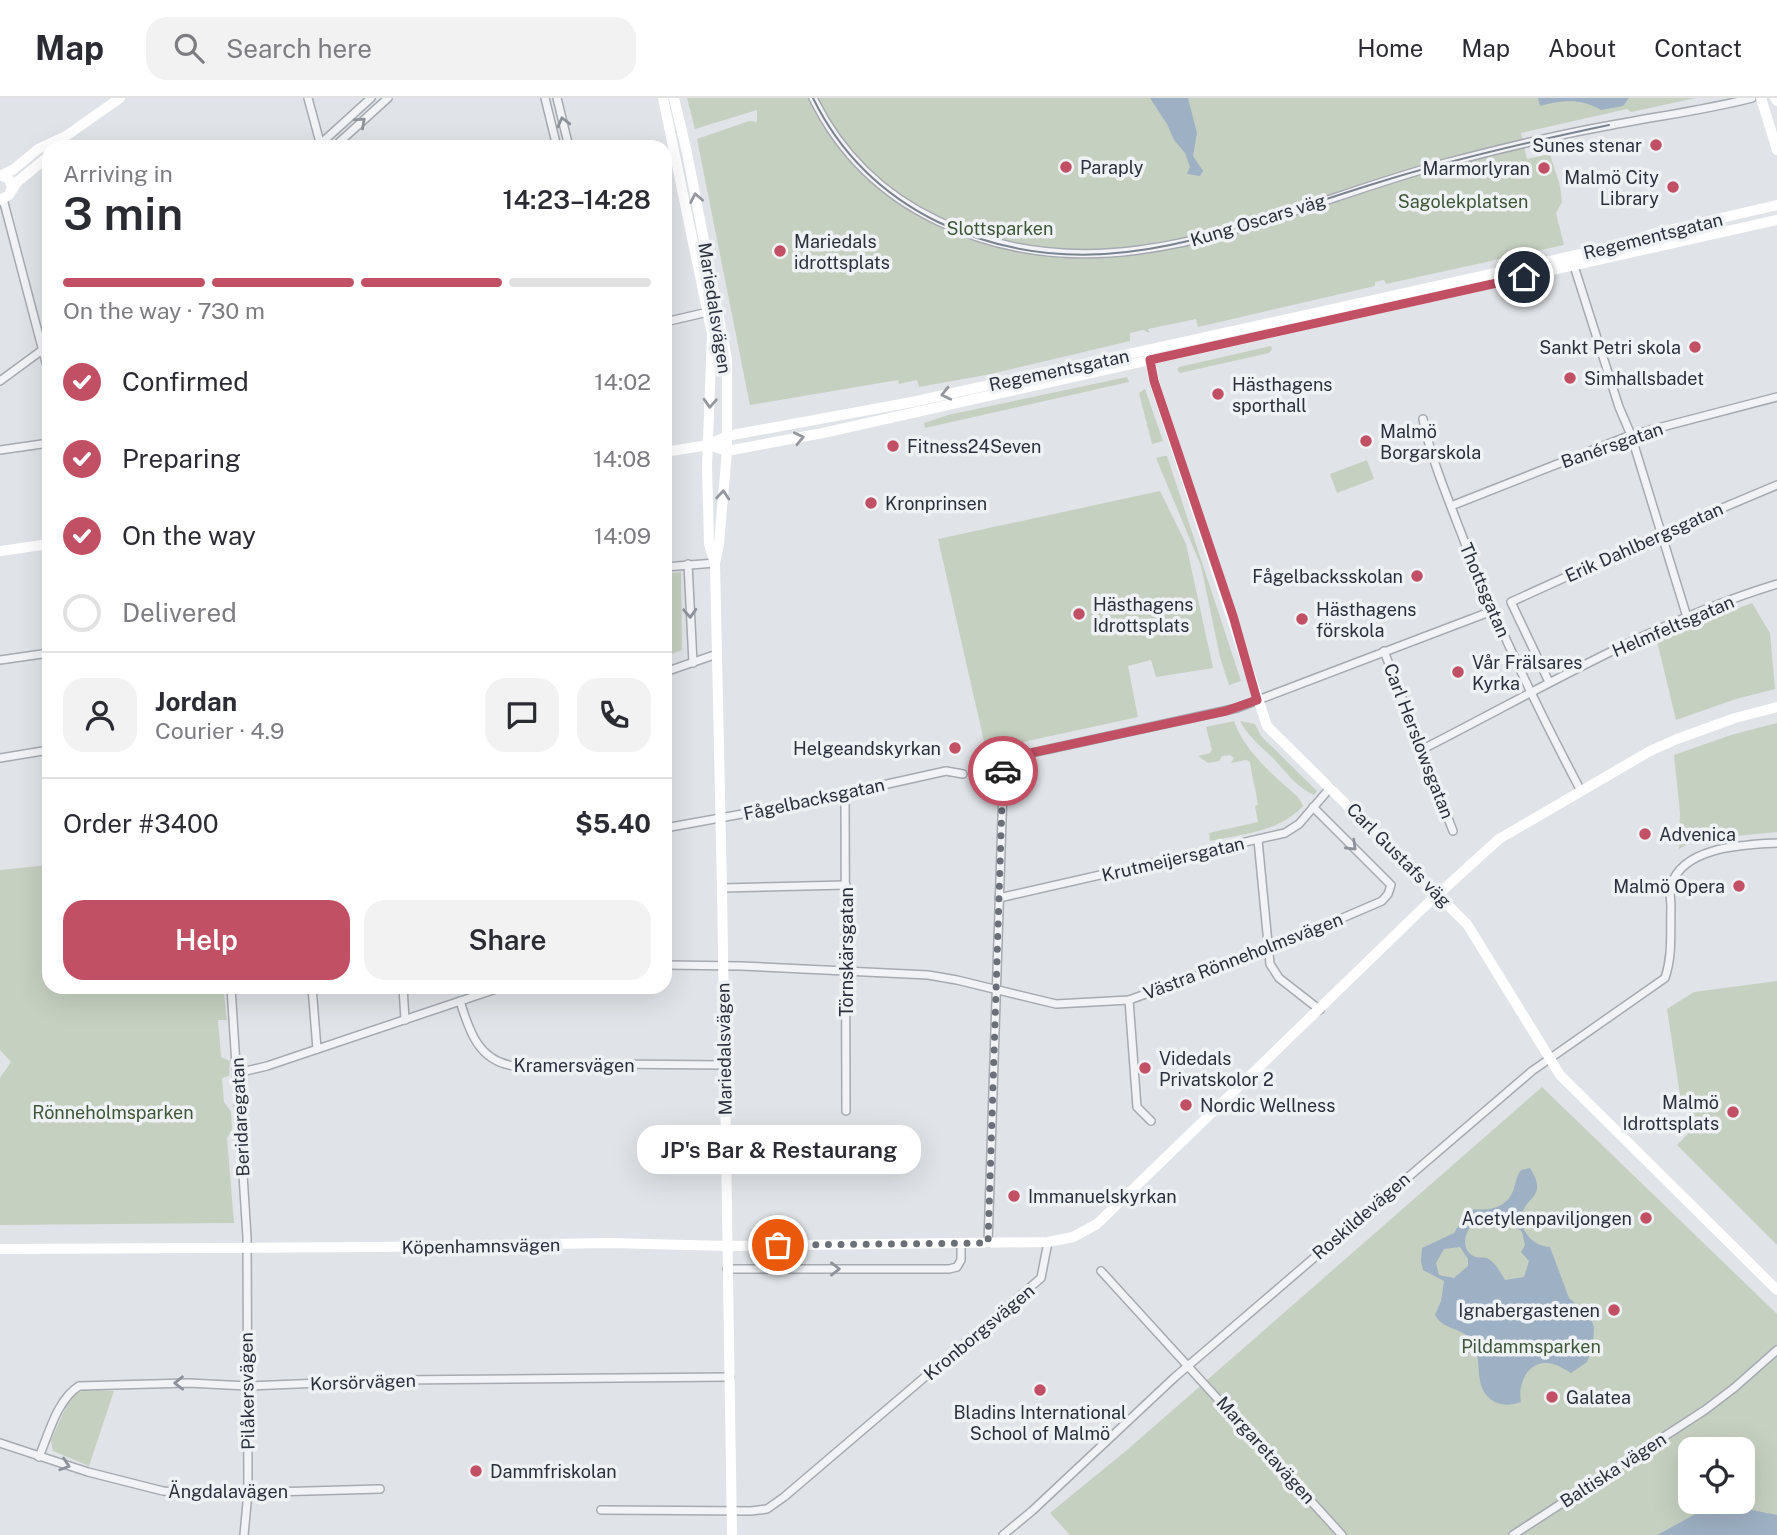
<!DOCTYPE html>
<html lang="en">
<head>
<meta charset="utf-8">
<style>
	:root { --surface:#fff; --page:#f2f2f3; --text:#2b2b33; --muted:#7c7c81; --line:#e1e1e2; --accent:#c15064 }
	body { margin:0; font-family:"Public Sans",sans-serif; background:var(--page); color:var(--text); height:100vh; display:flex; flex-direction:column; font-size:26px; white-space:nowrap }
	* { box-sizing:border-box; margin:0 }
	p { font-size:23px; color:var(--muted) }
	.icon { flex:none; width:38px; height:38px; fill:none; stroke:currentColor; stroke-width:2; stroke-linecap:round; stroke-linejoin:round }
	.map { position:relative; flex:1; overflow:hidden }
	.drawer { position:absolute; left:42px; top:42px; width:630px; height:854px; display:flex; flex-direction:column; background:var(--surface); border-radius:21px; box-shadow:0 7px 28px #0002 }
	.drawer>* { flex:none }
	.buttons { position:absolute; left:1678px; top:1339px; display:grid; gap:14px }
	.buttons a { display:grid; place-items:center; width:77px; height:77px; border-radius:14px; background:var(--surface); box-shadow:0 7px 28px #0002; font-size:35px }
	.pin { position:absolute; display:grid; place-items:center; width:60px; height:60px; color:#fff; margin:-30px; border:4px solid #fff; border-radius:50%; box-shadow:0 2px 7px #0007 }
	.courier { position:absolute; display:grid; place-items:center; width:70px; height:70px; margin:-35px; border:5px solid #c15064; border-radius:50%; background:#fff; color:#222; box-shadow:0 2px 9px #0007 }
	.bubble { position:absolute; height:49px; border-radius:21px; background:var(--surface); box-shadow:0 7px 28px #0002; font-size:23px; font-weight:600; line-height:49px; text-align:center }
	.head em { font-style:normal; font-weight:600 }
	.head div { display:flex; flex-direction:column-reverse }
	.head { display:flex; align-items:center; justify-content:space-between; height:119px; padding:0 21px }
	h1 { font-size:46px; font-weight:600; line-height:52px }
	.bar { display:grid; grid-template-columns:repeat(4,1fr); gap:10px 7px; align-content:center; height:84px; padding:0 21px }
	.bar i { height:9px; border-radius:5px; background:var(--line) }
	.bar .active { background:var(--accent) }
	.bar p { grid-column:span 4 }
	.line { display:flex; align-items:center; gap:18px; padding:0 21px; border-top:2px solid var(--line) }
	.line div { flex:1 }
	.round { display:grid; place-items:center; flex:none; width:74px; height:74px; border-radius:21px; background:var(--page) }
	ol { padding:0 21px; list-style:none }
	li { display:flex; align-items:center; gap:21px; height:77px }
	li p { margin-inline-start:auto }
	li .icon { padding:7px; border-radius:50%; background:var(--accent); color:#fff; stroke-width:4 }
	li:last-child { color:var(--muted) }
	li i { width:38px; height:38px; border:4px solid var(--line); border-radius:50% }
	.primary-button { display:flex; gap:14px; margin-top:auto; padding:14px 21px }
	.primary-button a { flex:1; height:80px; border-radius:21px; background:var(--accent); color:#fff; font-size:28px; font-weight:600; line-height:80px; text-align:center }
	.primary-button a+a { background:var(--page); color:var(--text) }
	header { display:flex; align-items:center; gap:42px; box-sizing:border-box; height:98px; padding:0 35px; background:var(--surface); border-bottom:2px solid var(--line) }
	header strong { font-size:33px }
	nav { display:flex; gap:38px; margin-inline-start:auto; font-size:24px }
	.search { width:490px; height:63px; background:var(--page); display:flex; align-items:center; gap:18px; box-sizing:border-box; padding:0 24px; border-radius:21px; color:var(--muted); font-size:26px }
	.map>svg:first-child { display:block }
</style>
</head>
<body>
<header>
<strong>Map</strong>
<div class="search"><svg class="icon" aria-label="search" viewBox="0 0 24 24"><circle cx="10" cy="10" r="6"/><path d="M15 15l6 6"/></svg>Search here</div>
<nav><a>Home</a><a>Map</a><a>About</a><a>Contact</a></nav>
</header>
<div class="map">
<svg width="1777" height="1437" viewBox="0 0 1777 1437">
	<rect width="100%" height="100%" fill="#e0e3e7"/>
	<g fill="#c6d0c1" fill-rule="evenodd">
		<polygon points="687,0 1696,0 1631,14 1627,11 1521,35 1527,61 1550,56 1560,88 1562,104 1556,115 1564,147 1386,186 1384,182 1375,184 1375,188 1198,229 1196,221 1148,231 1150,235 1143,232 1130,235 1130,243 991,276 919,289 917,282 899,286 898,282 750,307 697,41 749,23 757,24 757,12 695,31"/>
		<polygon points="1271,248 1272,251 1269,255 1180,275 1177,272 1179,269"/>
		<polygon points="1127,279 1129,284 925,330 924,325 948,317"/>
		<polygon points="1145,291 1163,343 1152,346 1139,295"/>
		<polygon points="1164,358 1167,358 1241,583 1229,587 1220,559 1201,468 1156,360"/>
		<polygon points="1367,362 1374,381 1337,395 1330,376"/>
		<polygon points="1160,393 1186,446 1213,570 1156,579 1151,562 1128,568 1138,619 986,652 938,441"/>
		<polygon points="681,474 682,552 671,556 665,531 665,476"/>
		<polygon points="1752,505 1770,535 1775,591 1736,601 1676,622 1657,543 1691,528"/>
		<path d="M 1234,623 C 1242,647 1264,669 1282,685 C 1288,691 1301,699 1303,708 C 1279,734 1243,736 1210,743 L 1209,735 L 1258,724 L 1255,708 L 1258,707 C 1256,692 1252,680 1250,664 L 1246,662 L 1231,665 L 1234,660 L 1230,657 L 1222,658 L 1219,663 L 1208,665 L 1198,658 L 1210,655 L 1212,652 L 1206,629 Z"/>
		<path d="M 1240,623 L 1255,626 L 1261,638 L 1317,693 L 1314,697 C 1295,688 1287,675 1273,660 C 1260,648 1248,638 1240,623 Z"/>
		<polygon points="1777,625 1777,734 1696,742 1679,751 1680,715 1674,657 1731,637"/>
		<polygon points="49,767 49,889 223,889 227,922 218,922 221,959 230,963 229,978 222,980 224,1004 231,1014 232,1032 227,1040 234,1125 0,1127 0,980 11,964 0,952 0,772"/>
		<polygon points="1777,883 1777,1147 1677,1047 1696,1028 1696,1019 1682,1010 1667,911 1694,894"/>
		<path d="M 1542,989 L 1777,1216 L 1777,1437 L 1070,1437 L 1050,1415 L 1127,1352 ZM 1690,1351 L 1743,1351 L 1743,1404 L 1690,1404 Z"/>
		<polygon points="84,1292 114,1293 89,1368 53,1353 51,1342 71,1298"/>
	</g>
	<g fill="#9eb1c4" fill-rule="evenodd">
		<polygon points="1150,0 1188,0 1197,35 1193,58 1203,73 1200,78 1187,76 1190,69 1185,55 1174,42 1167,26"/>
		<path d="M 1538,0 L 1629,0 L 1623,8 L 1601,12 C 1581,0 1562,2 1540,8 Z"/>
		<path d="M 1530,1070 C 1534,1077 1538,1083 1537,1091 C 1535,1100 1529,1102 1525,1109 C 1514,1128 1532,1149 1550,1149 L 1569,1200 L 1590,1218 L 1594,1229 L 1593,1248 L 1587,1264 L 1571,1275 C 1563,1270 1554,1264 1544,1265 C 1525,1267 1518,1288 1521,1304 C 1512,1307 1503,1308 1495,1304 C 1471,1291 1484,1264 1473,1245 C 1463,1228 1445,1234 1435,1217 L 1441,1203 L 1444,1183 L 1423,1172 L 1421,1163 L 1422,1150 L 1454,1135 L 1462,1122 L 1474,1111 C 1489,1113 1506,1110 1513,1093 C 1516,1085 1516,1079 1521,1072 ZM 1487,1118 L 1499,1124 L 1501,1119 L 1506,1119 L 1522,1134 L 1525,1147 L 1521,1154 L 1529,1163 L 1524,1179 L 1505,1182 C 1501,1175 1495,1164 1487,1160 C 1484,1159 1479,1160 1476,1159 C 1463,1155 1463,1140 1469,1131 C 1474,1123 1478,1119 1487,1118 ZM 1460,1149 L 1468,1161 L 1468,1168 L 1454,1180 L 1439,1177 L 1436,1165 L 1444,1151 Z"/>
		<polygon points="1716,1405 1777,1417 1777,1437 1657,1437"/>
	</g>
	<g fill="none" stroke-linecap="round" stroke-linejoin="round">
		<g stroke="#a6aab1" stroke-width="10">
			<g id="street">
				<polyline points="308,0 321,48"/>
				<polyline points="545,0 557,49"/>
				<polyline points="557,0 569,49"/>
				<path d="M 813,0 C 840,55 883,97 938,123 C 1109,206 1276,111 1442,66 C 1499,51 1555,37 1612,27 C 1658,18 1706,12 1752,0"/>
				<polyline points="317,49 371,0"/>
				<polyline points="334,49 388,0"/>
				<polyline points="3,101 49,276"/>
				<polyline points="1574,168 1619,309 1631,337 1687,519"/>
				<polyline points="665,224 708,214"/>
				<polyline points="0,283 49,247"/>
				<path d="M 1423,321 C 1430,357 1445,393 1458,427 C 1493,519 1535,606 1581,693"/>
				<polyline points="0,352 49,345"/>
				<polyline points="1451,408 1631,337 1777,299"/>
				<polyline points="688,466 693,565"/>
				<polyline points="665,469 715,465"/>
				<polyline points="1384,553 1453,733"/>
				<polyline points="0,562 49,555"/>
				<polyline points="665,574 717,556"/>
				<polyline points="1549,584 1511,504 1663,435 1777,387"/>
				<path d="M 1423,651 C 1539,592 1652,524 1777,486"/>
				<polyline points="0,660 49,652"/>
				<polyline points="845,695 846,1013"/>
				<polyline points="665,730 797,706 946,673 963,676"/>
				<polyline points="1258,742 1270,866 1279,880 1320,912"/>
				<polyline points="48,761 49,760"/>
				<polyline points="722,790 846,787"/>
				<polyline points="999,800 1285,735 1299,726 1330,690"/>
				<polyline points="665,867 741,868 928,877 957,882 1056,906 1129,902 1268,852 1382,803 1388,796 1391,787 1313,709"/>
				<polyline points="231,889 247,1139 248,1394 244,1437"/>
				<polyline points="312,889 317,951"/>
				<polyline points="403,889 405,922"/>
				<polyline points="1129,902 1137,1009 1151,1023"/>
				<path d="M 460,903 C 469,933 479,964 515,968 C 526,969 537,967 547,968 C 567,969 587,972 606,966 L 724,967"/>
				<polyline points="237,975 267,968 502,889"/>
				<polyline points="988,1145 1004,661 1237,610 1492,513"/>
				<polyline points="727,1171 949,1171 957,1169 961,1162 961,1146"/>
				<polyline points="1101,1173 1342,1437"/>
				<polyline points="0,1345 88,1374 163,1393 196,1396 380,1391"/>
				<path d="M 39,1359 C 49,1335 57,1302 79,1288 L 188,1285 L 248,1288 L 395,1282 L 730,1279"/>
				<polyline points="601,1412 751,1413 767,1411 784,1399 1041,1180 1048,1144"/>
				<path d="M 1003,1437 L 1032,1413 L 1175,1279 L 1532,973 L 1665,880 C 1673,856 1670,834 1671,809 C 1671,803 1669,794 1671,787 C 1684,748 1744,747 1777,745"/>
				<polyline points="1513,1437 1705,1312 1734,1290 1777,1252"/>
			</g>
		</g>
		<use href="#street" stroke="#f2f3f6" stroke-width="7"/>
		<g stroke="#fff" stroke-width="10">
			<polyline points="663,0 712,236 707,368 709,446 714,462"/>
			<polyline points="674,0 687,55 727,261 727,353 719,446 715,465 722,790 732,1437"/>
			<polyline points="1761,0 1777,52"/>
			<polyline points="1775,0 1777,3"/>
			<polyline points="0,77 9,81 12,89 9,97 0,102"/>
			<polyline points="2,77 14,71 38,51 66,38 120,0"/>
			<polyline points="11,94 17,84 49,58"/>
			<polyline points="1148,252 1154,283 1267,628 1467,826 1560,977 1777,1192"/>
			<polyline points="708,347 727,353 823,335 1777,122"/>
			<polyline points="665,354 708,347 727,338 912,304 1626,146 1652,136 1777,107"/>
			<polyline points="0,453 49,446"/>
			<polyline points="0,1151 375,1149 609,1145 727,1148 1048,1144 1073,1139 1097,1126 1423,810 1499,741 1650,653 1677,641 1735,620 1777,609"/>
		</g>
		<path stroke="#7a838f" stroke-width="2" d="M 813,0 C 840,55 883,97 938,124 C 1094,199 1233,128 1383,83 C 1458,60 1533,43 1609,27"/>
	</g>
	<defs><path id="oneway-chevron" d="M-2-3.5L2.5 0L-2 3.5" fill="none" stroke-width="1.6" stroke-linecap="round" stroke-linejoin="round" transform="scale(1.75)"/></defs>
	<g stroke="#8e929a">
		<use href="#oneway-chevron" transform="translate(361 24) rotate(-42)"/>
		<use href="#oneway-chevron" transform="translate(563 24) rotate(-104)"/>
		<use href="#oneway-chevron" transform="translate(690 515) rotate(87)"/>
		<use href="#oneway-chevron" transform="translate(1352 748) rotate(44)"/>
		<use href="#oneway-chevron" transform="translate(835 1171)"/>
		<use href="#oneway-chevron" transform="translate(179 1285) rotate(179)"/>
		<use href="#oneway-chevron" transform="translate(65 1367) rotate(18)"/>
	</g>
	<g stroke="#94989e">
		<use href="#oneway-chevron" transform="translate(696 100) rotate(-101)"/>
		<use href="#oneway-chevron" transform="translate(946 296) rotate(167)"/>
		<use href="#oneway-chevron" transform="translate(710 305) rotate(93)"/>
		<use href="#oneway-chevron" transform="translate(799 340) rotate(-12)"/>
		<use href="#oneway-chevron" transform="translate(723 397) rotate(-85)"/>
	</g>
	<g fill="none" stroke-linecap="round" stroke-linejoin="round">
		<polyline stroke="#6a6f78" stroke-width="7" stroke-dasharray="0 12.6" points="778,1147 988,1145 1003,673"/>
		<polyline stroke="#c15064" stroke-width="9" points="1003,673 1003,661 1226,613 1257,602 1233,518 1154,283 1150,262 1524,179"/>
	</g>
	<g fill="#c15064" stroke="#eff2f5" stroke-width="2.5">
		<circle cx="1656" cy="47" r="7"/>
		<circle cx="1066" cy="69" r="7"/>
		<circle cx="1544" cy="70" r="7"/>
		<circle cx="1673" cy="89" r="7"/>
		<circle cx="780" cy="153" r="7"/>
		<circle cx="1695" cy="249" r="7"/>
		<circle cx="1570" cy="280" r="7"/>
		<circle cx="1218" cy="296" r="7"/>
		<circle cx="1366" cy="343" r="7"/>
		<circle cx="893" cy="348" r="7"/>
		<circle cx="871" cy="405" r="7"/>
		<circle cx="1417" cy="478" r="7"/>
		<circle cx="1079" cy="516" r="7"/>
		<circle cx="1302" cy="521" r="7"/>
		<circle cx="1458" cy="574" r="7"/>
		<circle cx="955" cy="650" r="7"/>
		<circle cx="1645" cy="736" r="7"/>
		<circle cx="1739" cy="788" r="7"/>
		<circle cx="1145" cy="970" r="7"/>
		<circle cx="1186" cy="1007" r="7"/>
		<circle cx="1733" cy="1014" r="7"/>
		<circle cx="1014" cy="1098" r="7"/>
		<circle cx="1646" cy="1120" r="7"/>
		<circle cx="1614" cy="1212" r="7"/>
		<circle cx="1040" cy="1292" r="7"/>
		<circle cx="1552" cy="1299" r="7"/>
		<circle cx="476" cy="1373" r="7"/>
	</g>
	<g text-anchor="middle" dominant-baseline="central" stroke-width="7" stroke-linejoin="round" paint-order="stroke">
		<g font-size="18" fill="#2a313d" stroke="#eff2f5" text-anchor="start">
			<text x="1642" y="47" text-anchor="end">Sunes stenar</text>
			<text x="1080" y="69">Paraply</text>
			<text x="1530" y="70" text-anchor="end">Marmorlyran</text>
			<text x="1659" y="79" text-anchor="end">Malmö City<tspan x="1659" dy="21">Library</tspan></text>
			<text x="794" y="143">Mariedals<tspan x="794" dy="21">idrottsplats</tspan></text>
			<text x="1681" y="249" text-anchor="end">Sankt Petri skola</text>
			<text x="1584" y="280">Simhallsbadet</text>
			<text x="1232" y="286">Hästhagens<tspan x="1232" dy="21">sporthall</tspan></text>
			<text x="1380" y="333">Malmö<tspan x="1380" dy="21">Borgarskola</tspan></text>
			<text x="907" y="348">Fitness24Seven</text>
			<text x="885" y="405">Kronprinsen</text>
			<text x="1403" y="478" text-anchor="end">Fågelbacksskolan</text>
			<text x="1093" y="506">Hästhagens<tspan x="1093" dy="21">Idrottsplats</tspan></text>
			<text x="1316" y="511">Hästhagens<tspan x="1316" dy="21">förskola</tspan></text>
			<text x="1472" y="564">Vår Frälsares<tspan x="1472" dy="21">Kyrka</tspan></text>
			<text x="941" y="650" text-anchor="end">Helgeandskyrkan</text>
			<text x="1659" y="736">Advenica</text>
			<text x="1725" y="788" text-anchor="end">Malmö Opera</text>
			<text x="1159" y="960">Videdals<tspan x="1159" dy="21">Privatskolor 2</tspan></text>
			<text x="1719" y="1004" text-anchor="end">Malmö<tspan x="1719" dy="21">Idrottsplats</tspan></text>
			<text x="1200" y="1007">Nordic Wellness</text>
			<text x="1028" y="1098">Immanuelskyrkan</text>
			<text x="1632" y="1120" text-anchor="end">Acetylenpaviljongen</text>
			<text x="1600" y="1212" text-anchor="end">Ignabergastenen</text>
			<text x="1566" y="1299">Galatea</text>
			<text x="1040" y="1314" text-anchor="middle">Bladins International<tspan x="1040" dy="21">School of Malmö</tspan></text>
			<text x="490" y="1373">Dammfriskolan</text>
		</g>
		<g font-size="18" fill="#3f5738" stroke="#eff2f5">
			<text x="1463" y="103">Sagolekplatsen</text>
			<text x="1000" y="130">Slottsparken</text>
			<text x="113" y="1014">Rönneholmsparken</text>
			<text x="1531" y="1248">Pildammsparken</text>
		</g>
		<g font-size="18" fill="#2a313d" stroke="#eff2f5">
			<text transform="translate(1258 122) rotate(-17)">Kung Oscars väg</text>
			<text transform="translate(1653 138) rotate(-14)">Regementsgatan</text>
			<text transform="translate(715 210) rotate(81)">Mariedalsvägen</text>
			<text transform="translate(1059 272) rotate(-12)">Regementsgatan</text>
			<text transform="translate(1612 347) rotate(-19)">Banérsgatan</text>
			<text transform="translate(1644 444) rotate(-24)">Erik Dahlbergsgatan</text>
			<text transform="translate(1485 492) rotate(67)">Thottsgatan</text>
			<text transform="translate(1673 528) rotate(-23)">Helmfeltsgatan</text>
			<text transform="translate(1419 643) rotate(69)">Carl Herslowsgatan</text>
			<text transform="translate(814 701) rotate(-12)">Fågelbacksgatan</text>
			<text transform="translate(1399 757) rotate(45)">Carl Gustafs väg</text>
			<text transform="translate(1173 761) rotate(-13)">Krutmeijersgatan</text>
			<text transform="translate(846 854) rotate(-90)">Törnskärsgatan</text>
			<text transform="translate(1243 858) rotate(-21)">Västra Rönneholmsvägen</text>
			<text transform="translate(724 951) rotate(-91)">Mariedalsvägen</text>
			<text x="574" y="967">Kramersvägen</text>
			<text transform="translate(240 1019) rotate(-93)">Beridaregatan</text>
			<text transform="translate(1361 1118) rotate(-41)">Roskildevägen</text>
			<text transform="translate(481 1148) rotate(-1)">Köpenhamnsvägen</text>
			<text transform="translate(979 1234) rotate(-40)">Kronborgsvägen</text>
			<text transform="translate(363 1284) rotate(-2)">Korsörvägen</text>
			<text transform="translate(247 1293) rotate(-91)">Pilåkersvägen</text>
			<text transform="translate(1266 1352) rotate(48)">Margaretavägen</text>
			<text transform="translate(1613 1372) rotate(-33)">Baltiska vägen</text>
			<text x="228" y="1393">Ängdalavägen</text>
		</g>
	</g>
</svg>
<div class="buttons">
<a><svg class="icon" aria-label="locate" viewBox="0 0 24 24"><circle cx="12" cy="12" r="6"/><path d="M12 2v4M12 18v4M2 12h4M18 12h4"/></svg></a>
</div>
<div class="pin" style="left:778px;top:1147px;background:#ea580c"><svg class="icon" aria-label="bag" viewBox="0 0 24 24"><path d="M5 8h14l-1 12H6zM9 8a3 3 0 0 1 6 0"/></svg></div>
<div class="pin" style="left:1524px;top:179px;background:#1f2937"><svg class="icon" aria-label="home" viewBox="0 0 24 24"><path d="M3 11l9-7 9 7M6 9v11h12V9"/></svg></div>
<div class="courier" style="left:1003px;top:673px"><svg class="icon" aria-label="car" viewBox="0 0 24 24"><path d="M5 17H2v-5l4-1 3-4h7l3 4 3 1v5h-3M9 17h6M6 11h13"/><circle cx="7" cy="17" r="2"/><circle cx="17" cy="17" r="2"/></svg></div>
<div class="bubble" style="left:637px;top:1027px;width:284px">JP's Bar &amp; Restaurang</div>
<section class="drawer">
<div class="head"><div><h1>3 min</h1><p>Arriving in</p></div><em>14:23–14:28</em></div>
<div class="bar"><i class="active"></i><i class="active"></i><i class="active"></i><i></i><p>On the way · 730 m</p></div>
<ol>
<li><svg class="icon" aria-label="check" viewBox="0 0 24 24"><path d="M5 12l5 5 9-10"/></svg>Confirmed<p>14:02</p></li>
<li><svg class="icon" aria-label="check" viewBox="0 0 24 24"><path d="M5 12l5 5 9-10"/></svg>Preparing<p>14:08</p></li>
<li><svg class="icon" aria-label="check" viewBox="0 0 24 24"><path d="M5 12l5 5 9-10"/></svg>On the way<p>14:09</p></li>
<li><i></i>Delivered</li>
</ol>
<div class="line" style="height:126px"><a class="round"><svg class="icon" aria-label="person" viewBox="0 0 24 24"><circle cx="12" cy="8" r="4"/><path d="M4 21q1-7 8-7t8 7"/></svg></a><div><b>Jordan</b><p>Courier · 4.9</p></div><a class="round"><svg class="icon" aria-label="chat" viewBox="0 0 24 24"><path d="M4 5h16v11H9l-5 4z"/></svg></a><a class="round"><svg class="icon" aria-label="phone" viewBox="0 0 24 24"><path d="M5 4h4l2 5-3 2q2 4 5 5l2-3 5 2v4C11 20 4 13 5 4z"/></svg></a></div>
<div class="line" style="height:91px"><div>Order #3400</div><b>$5.40</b></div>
<div class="primary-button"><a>Help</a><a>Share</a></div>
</section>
</div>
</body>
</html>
